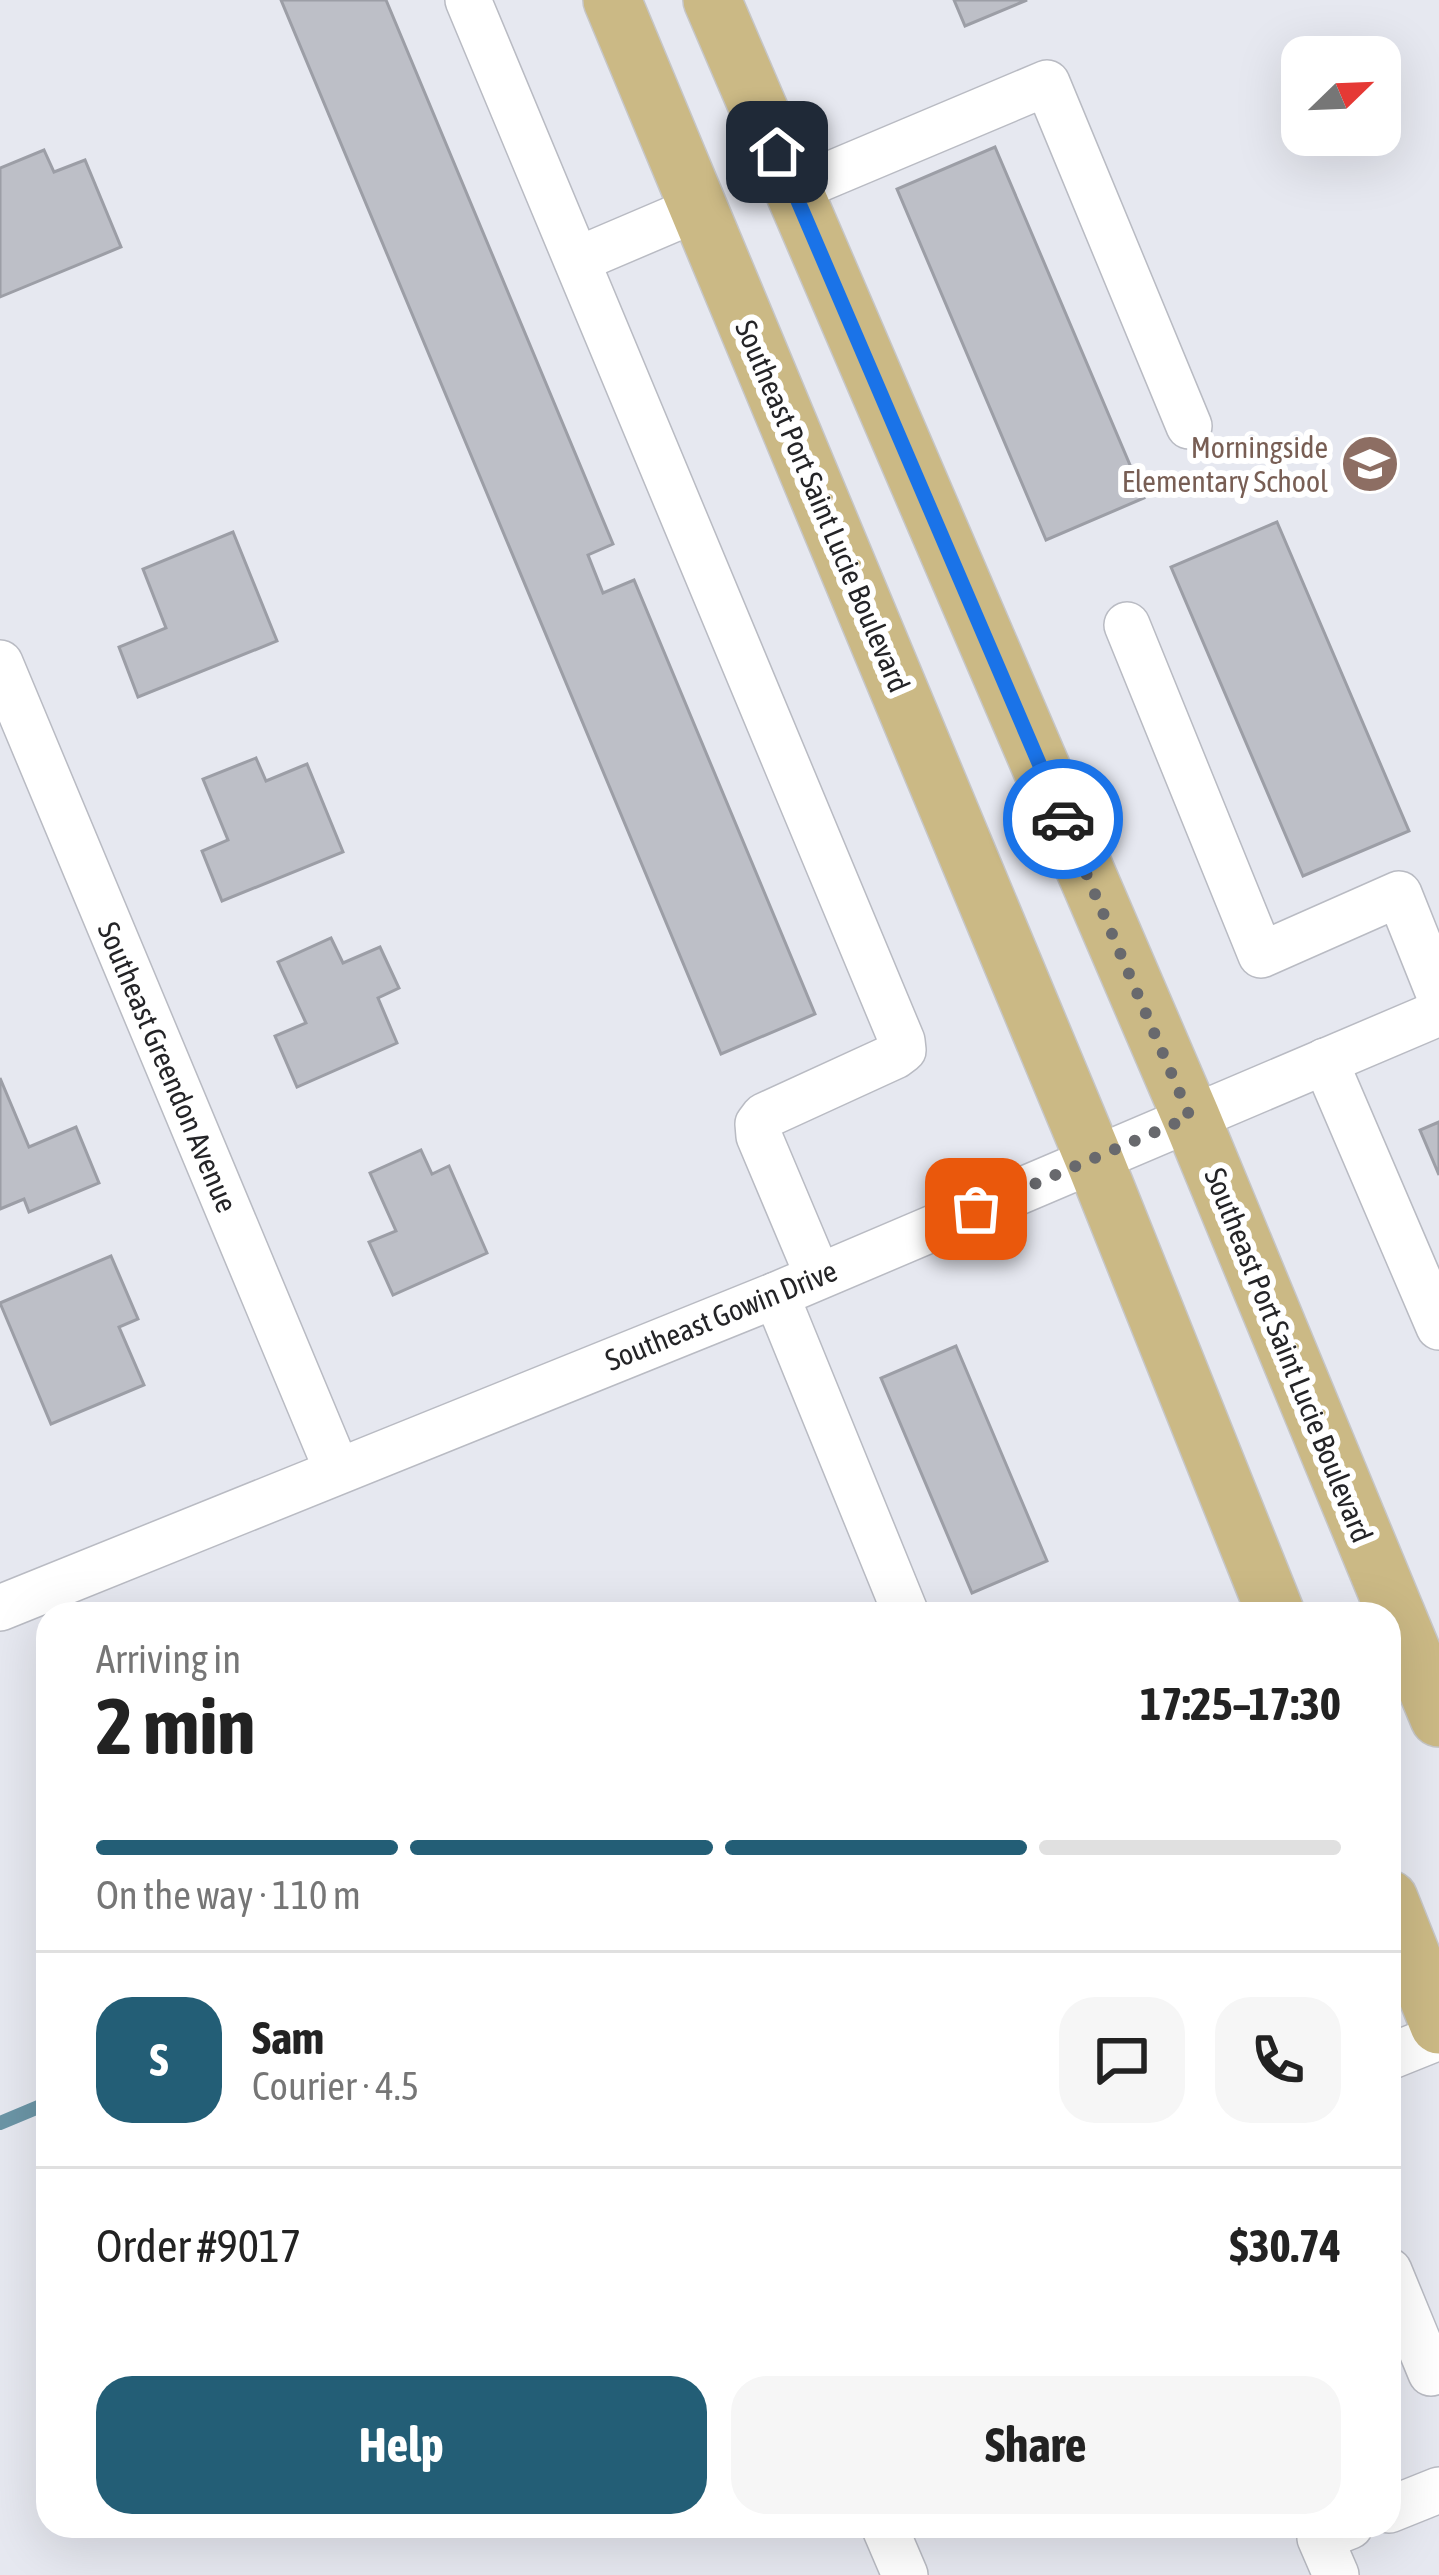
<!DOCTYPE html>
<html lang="en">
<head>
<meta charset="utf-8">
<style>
	:root { --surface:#fff; --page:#f6f6f6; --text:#222; --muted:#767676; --line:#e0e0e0; --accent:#235e76 }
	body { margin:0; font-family:"Asap Condensed",sans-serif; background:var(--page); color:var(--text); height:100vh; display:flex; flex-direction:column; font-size:45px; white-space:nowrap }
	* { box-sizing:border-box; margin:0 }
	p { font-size:39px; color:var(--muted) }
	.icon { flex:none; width:66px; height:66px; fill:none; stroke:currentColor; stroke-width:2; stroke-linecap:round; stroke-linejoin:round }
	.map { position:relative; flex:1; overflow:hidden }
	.side { position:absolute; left:36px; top:1602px; width:1365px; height:936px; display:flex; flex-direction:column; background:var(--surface); border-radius:36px; box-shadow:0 12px 48px #0002 }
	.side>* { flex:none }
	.needle { width:78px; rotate:67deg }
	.buttons { position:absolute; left:1281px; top:36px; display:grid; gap:24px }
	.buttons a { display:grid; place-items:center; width:120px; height:120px; border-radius:24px; background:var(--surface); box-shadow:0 12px 48px #0002; font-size:60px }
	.pin { position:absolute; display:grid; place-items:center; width:102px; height:102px; color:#fff; margin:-51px; border-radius:24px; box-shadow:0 6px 18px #0006 }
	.courier { position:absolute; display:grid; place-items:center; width:120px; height:120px; margin:-60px; border:9px solid #1a73e8; border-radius:50%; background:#fff; color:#222; box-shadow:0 3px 15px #0007 }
	.overview em { font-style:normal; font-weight:700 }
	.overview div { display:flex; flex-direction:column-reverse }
	.overview { display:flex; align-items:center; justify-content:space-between; height:204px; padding:0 60px }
	h1 { font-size:78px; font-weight:700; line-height:90px }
	.bar { display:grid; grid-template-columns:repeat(4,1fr); gap:18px 12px; align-content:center; height:144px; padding:0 60px }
	.bar i { height:15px; border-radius:9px; background:var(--line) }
	.bar .current { background:var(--accent) }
	.bar p { grid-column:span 4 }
	.line { display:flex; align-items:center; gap:30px; padding:0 60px; border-top:3px solid var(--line) }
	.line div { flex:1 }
	.round { display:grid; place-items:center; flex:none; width:126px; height:126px; border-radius:36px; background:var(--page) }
	.button { display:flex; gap:24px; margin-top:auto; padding:24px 60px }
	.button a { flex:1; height:138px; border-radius:36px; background:var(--accent); color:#fff; font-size:48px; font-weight:700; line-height:138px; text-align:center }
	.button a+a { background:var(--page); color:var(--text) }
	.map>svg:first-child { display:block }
</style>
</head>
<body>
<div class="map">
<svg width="1439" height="2575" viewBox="0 0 1439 2575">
	<rect width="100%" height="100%" fill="#e6e8f0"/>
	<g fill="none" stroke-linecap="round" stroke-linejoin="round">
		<polyline stroke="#6b95a6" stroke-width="14" points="0,2123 48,2103"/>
	</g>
	<g fill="#bdbfc7" stroke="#9c9ea6" stroke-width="3">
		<polygon points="281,0 386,0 613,544 588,555 603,593 634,580 815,1014 721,1054"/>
		<polygon points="954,0 1027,0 965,26"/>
		<polygon points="995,147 1144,498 1046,540 897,189"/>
		<polygon points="44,150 54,172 85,160 121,247 0,297 0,168"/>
		<polygon points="1277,522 1409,831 1303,876 1171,567"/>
		<polygon points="233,532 277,641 138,697 119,647 166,628 143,569"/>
		<polygon points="256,758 266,781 307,764 343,852 222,901 202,851 228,840 203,779"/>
		<polygon points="331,938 343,963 380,947 399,988 378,998 397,1043 297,1087 275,1036 306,1023 278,962"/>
		<polygon points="0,1078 29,1147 76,1127 99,1183 29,1212 24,1199 0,1209"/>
		<polygon points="1439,1122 1439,1175 1420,1130"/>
		<polygon points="421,1150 432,1174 449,1166 487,1253 393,1295 369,1242 396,1231 370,1173"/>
		<polygon points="111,1256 138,1319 119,1327 144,1385 51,1424 0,1303"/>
		<polygon points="956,1346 1047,1561 972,1593 881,1378"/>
	</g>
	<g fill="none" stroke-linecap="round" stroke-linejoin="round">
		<g stroke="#b9bbc3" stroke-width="48">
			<g id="minor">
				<polyline points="468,0 902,1041 903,1050 895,1056 764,1116 758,1124 759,1136 818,1276"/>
				<polyline points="793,190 1047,83 1189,426"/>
				<polyline points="577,260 699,208"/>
				<polyline points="1127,625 1261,955 1399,894 1439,994"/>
				<polyline points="0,663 337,1470"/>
				<polyline points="1325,1061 1439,1327"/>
				<polyline points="776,1295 906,1614"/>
				<polyline points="0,1608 776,1295 1439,1013"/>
				<polyline points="1389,2057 1439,2037"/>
				<polyline points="1389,2271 1431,2373"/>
				<polyline points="1389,2510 1439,2490"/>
				<polyline points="884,2526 905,2575"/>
				<polyline points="1336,2575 1320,2538 1350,2526"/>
			</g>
		</g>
		<g stroke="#c6c6c7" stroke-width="60">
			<g id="major">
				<polyline points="612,0 1094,1159 1276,1614"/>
				<polyline points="712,0 1191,1117 1439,1718"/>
				<polyline points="1389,1899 1439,2025"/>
			</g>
		</g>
		<use href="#minor" stroke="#fff" stroke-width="45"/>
		<use href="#major" stroke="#cbb985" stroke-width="57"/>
	</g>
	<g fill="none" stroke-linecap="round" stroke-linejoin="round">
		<polyline stroke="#68696d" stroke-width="12" stroke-dasharray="0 21.6" points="976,1209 1190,1117 1063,819"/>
		<polyline stroke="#1a73e8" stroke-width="15" points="777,152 1063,819"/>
	</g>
	<defs>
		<g id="school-disc" transform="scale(3)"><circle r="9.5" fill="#8d6e63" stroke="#fff"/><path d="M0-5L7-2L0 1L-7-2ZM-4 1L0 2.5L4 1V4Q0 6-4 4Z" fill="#fff"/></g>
	</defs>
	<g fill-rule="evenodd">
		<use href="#school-disc" x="1370" y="464"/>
	</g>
	<g text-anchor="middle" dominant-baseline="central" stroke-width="12" stroke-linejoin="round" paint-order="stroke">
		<g font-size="30" fill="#785e54" stroke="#fff" text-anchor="end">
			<text x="1328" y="447">Morningside<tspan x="1328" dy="34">Elementary School</tspan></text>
		</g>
		<g font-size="30" fill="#242427" stroke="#fff">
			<text transform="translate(823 506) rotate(67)">Southeast Port Saint Lucie Boulevard</text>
			<text transform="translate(168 1067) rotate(67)">Southeast Greendon Avenue</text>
			<text transform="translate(721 1315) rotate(-22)">Southeast Gowin Drive</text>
			<text transform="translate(1289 1355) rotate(68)">Southeast Port Saint Lucie Boulevard</text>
		</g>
	</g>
</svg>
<div class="buttons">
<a><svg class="needle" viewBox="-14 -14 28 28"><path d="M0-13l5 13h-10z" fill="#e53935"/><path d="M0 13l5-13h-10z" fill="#767676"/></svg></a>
</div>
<div class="pin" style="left:976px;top:1209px;background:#ea580c"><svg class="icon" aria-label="bag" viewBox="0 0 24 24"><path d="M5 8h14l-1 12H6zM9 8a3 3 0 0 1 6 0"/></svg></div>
<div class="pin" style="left:777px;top:152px;background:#1f2937"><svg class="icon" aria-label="home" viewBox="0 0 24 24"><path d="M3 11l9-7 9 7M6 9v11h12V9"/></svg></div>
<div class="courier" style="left:1063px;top:819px"><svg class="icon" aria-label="car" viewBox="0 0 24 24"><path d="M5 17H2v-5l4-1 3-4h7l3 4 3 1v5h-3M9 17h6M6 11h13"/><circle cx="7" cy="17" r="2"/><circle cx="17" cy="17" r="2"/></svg></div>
<section class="side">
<div class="overview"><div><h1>2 min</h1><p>Arriving in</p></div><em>17:25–17:30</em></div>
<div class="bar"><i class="current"></i><i class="current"></i><i class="current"></i><i></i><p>On the way · 110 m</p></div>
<div class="line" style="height:216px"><b class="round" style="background:var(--accent);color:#fff">S</b><div><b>Sam</b><p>Courier · 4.5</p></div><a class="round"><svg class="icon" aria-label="chat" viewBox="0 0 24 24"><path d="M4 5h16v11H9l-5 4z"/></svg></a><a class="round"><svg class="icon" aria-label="phone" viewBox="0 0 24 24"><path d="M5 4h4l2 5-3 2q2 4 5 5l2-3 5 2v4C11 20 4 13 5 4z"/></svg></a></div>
<div class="line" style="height:156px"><div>Order #9017</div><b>$30.74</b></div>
<div class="button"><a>Help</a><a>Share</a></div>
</section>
</div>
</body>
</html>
